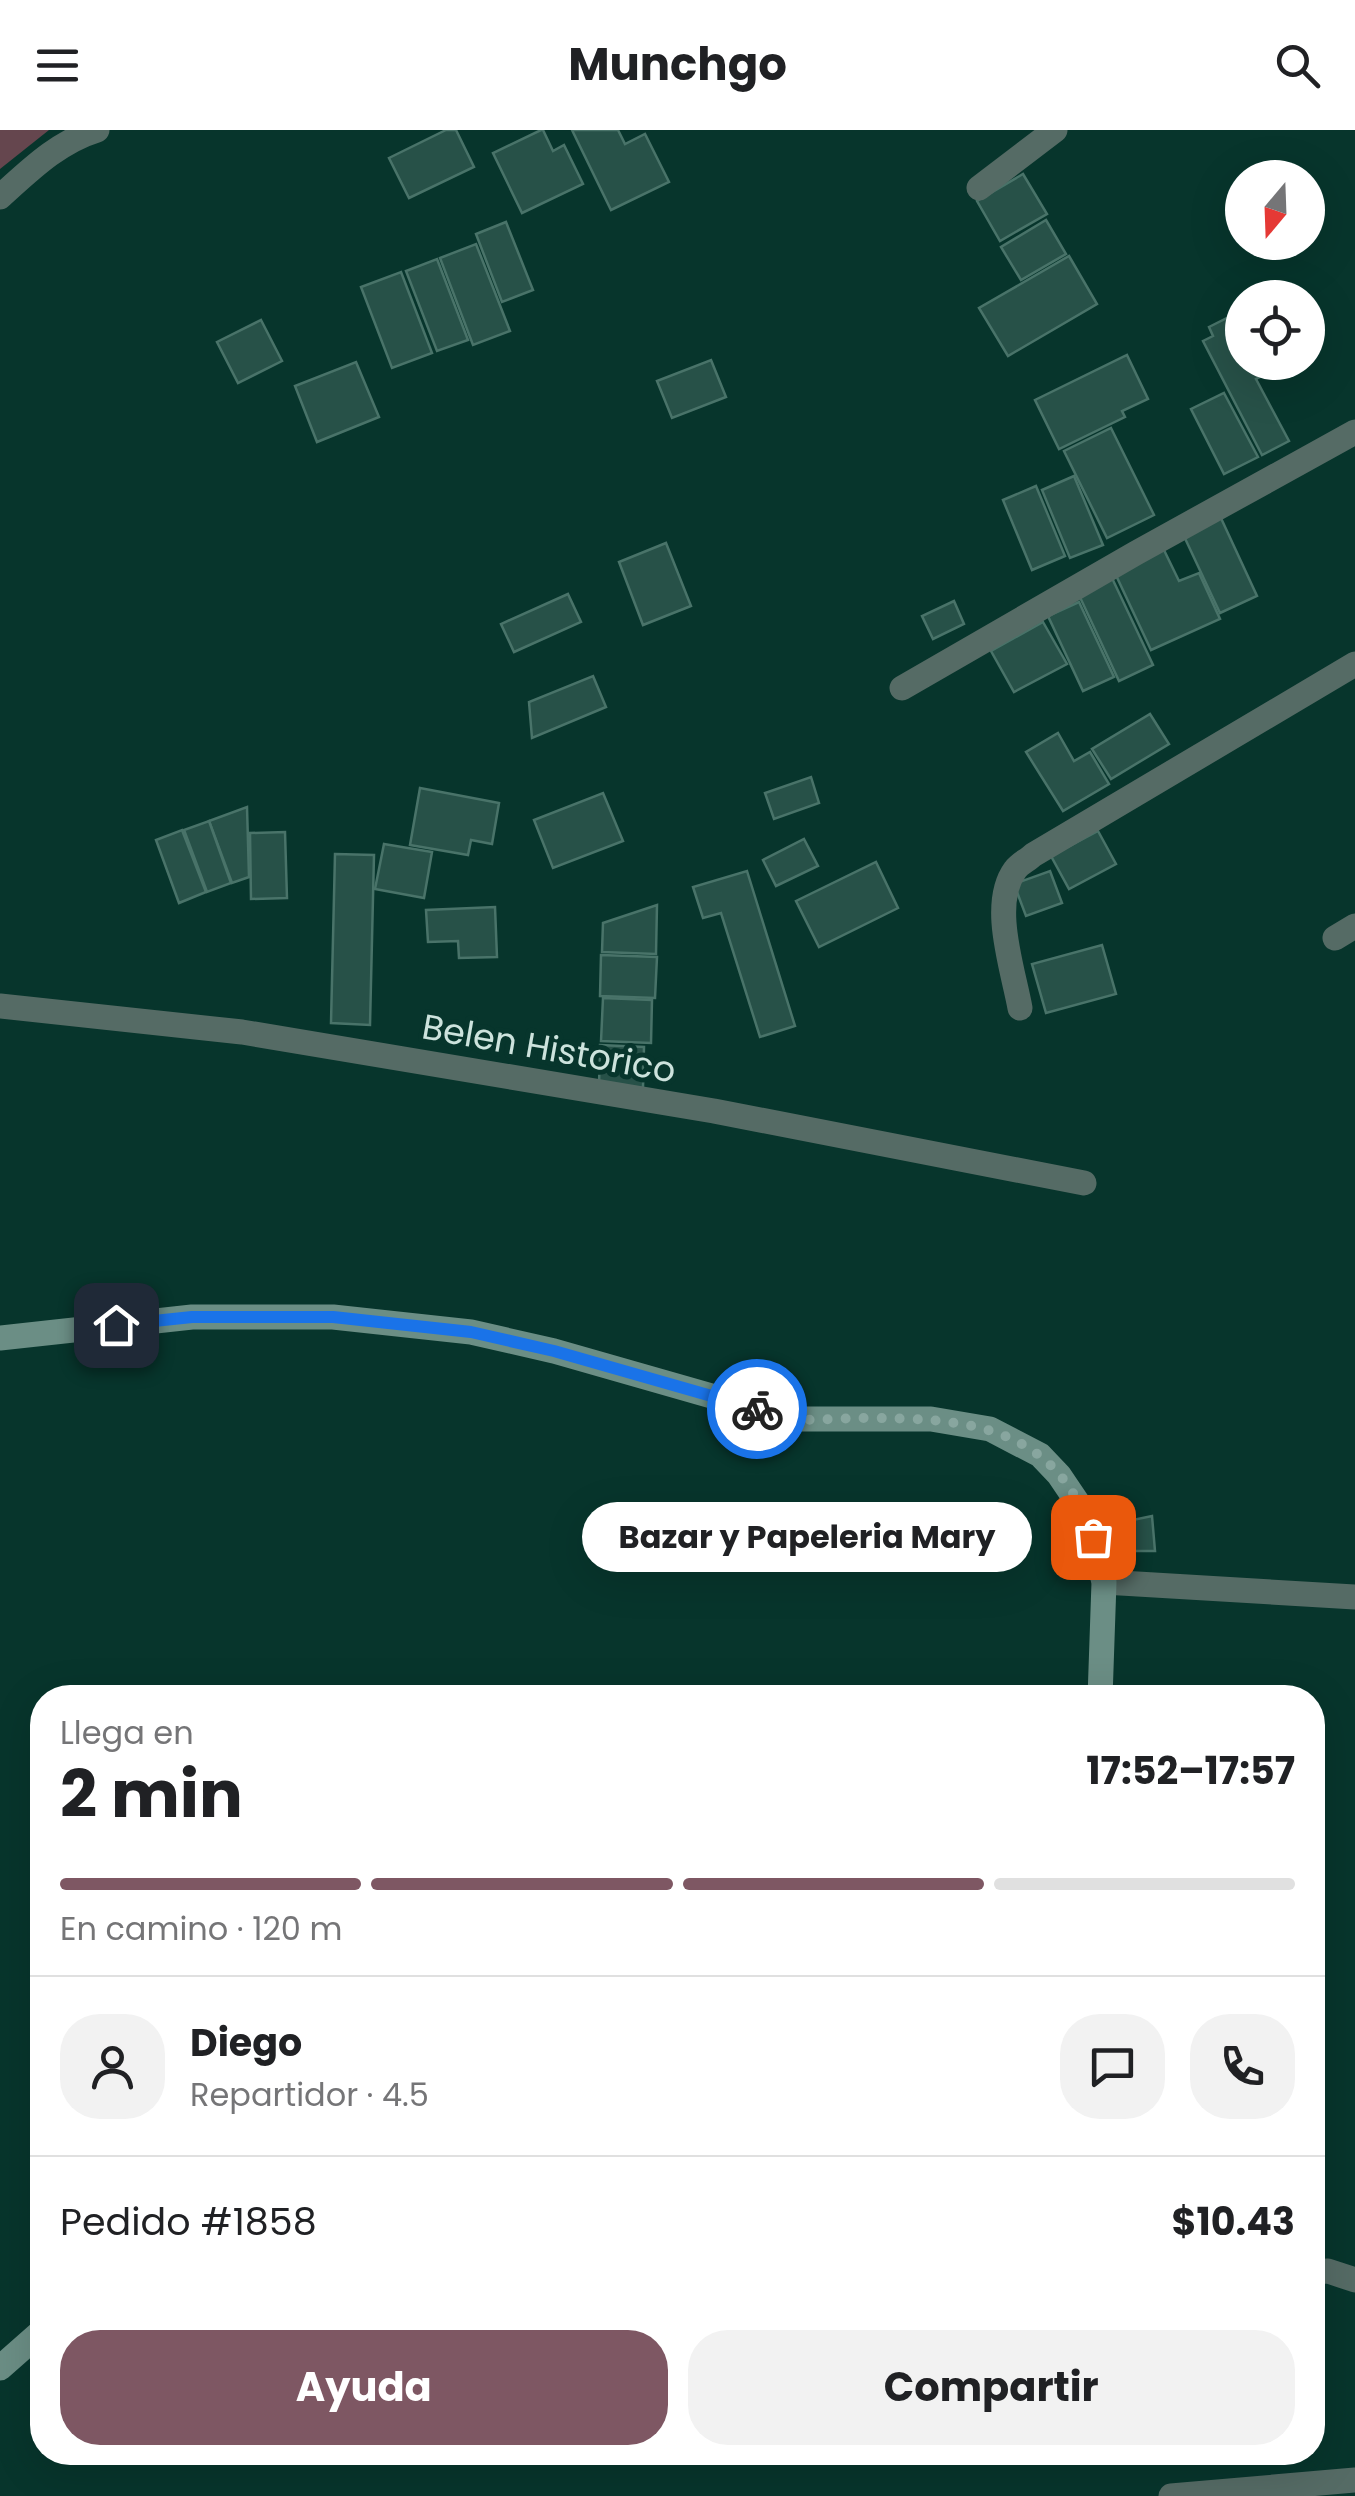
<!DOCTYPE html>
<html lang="es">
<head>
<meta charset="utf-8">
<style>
	:root { --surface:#fff; --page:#f2f2f2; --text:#202124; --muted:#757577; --line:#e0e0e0; --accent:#7e5763 }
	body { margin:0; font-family:Poppins,sans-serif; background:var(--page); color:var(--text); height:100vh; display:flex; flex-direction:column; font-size:38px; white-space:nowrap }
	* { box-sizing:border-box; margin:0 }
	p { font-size:32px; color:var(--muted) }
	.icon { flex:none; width:55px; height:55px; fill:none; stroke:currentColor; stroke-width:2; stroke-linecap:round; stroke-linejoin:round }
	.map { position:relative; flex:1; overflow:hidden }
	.sheet { position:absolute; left:30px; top:1555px; width:1295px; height:780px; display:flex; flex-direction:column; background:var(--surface); border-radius:40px; box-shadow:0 10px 40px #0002 }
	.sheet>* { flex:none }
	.needle { width:65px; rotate:199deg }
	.fabs { position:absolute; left:1225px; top:30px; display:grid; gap:20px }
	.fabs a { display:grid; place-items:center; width:100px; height:100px; border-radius:50%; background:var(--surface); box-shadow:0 10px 40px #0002; font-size:50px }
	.pin { position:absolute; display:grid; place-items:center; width:85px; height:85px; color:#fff; margin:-42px; border-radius:20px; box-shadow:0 5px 15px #0006 }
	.courier { position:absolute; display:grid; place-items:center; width:100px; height:100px; margin:-50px; border:8px solid #1a73e8; border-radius:50%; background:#fff; color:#222; box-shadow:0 2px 12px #0007 }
	.bubble { position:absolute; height:70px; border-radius:35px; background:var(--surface); box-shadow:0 10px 40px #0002; font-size:32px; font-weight:700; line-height:70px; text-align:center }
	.overview em { font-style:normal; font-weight:700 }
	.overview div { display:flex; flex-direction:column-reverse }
	.overview { display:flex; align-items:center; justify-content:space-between; height:170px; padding:0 30px }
	h1 { font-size:65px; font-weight:700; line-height:75px }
	.bar { display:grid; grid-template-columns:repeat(4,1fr); gap:15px 10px; align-content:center; height:120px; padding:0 30px }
	.bar i { height:12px; border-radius:8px; background:var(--line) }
	.bar .active { background:var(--accent) }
	.bar p { grid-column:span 4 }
	.line { display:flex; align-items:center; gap:25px; padding:0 30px; border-top:2px solid var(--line) }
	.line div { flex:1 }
	.round { display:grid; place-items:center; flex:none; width:105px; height:105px; border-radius:40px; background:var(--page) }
	.button { display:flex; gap:20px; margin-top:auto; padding:20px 30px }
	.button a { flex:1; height:115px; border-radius:40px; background:var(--accent); color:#fff; font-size:40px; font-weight:700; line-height:115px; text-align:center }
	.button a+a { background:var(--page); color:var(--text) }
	header { display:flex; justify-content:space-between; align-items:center; height:130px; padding:0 30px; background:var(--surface); font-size:45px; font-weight:700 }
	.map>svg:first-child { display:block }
</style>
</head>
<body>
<header><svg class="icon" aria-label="menu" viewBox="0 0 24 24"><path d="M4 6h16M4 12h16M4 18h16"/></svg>Munchgo<svg class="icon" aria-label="search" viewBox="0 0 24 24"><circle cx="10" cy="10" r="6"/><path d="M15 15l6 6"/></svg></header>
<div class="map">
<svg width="1355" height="2366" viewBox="0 0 1355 2366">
	<rect width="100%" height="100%" fill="#07352c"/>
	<polygon fill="#65464e" points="0,0 49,0 0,39"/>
	<g fill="#275148" stroke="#497369" stroke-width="2.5">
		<polygon points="446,0 456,0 474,37 409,68 389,28"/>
		<polygon points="541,0 543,0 553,21 564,15 583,54 522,83 493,23"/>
		<polygon points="572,0 618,0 625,14 645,4 669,52 611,80"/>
		<polygon points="1023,44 1047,84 1000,111 977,71"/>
		<polygon points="1046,90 1066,124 1021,150 1001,117"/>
		<polygon points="506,92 533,160 502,172 476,104"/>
		<polygon points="476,114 510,201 473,215 440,128"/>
		<polygon points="1069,126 1097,174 1008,226 979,178"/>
		<polygon points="437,129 468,210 437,221 406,141"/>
		<polygon points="401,142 432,223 392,238 361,157"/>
		<polygon points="1235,184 1242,198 1242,232 1260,232 1266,244 1256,249 1289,311 1262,325 1203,211 1213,206 1209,197"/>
		<polygon points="261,190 282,231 238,253 217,212"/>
		<polygon points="1127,225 1148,269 1122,281 1125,287 1059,319 1035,270"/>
		<polygon points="711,230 726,267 672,288 657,251"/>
		<polygon points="356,232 379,287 317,312 295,256"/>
		<polygon points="1224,263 1258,327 1224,344 1191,279"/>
		<polygon points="1111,298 1154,385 1107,408 1064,321"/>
		<polygon points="1074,346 1103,415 1070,428 1042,360"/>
		<polygon points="1036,356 1065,426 1032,440 1003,370"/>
		<polygon points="1220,386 1257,466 1220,483 1182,402"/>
		<polygon points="666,413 691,476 643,495 619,432"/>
		<polygon points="1163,418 1179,451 1199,443 1220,489 1151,520 1114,441"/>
		<polygon points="1112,448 1153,535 1119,551 1078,463"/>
		<polygon points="568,464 581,492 514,522 501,494"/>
		<polygon points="954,471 964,494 933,509 922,486"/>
		<polygon points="1079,472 1114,547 1083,561 1048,486"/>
		<polygon points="1043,492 1067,534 1014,562 991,521"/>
		<polygon points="593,546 606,577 532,608 529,572"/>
		<polygon points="1150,584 1169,614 1111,649 1092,619"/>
		<polygon points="1058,603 1074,631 1090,622 1109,654 1063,681 1026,622"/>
		<polygon points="811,647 819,673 774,689 765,663"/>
		<polygon points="420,658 499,673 492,714 471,710 468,725 410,715"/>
		<polygon points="603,663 623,711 553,738 534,690"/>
		<polygon points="247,677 249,747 232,753 209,691"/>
		<polygon points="209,691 231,753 207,762 184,700"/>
		<polygon points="182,700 206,762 179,773 156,710"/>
		<polygon points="1098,701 1116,734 1069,759 1051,726"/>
		<polygon points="285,702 287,768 251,769 250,703"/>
		<polygon points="804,709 818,736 776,756 763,730"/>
		<polygon points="384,714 432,722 424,768 375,759"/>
		<polygon points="335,724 374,725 370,895 331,893"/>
		<polygon points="876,732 898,778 819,817 796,771"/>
		<polygon points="747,741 795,896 760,907 721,783 703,788 693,757"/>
		<polygon points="1050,741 1062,773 1026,786 1014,754"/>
		<polygon points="657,775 656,824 602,822 603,793"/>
		<polygon points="495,777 497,827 459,828 458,811 428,812 426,780"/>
		<polygon points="1102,815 1116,864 1046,883 1032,834"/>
		<polygon points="601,825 657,827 655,868 600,866"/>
		<polygon points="603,868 652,870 651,913 601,911"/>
		<polygon points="600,915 644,917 643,958 599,956"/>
		<polygon points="1152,1386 1155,1421 1131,1421 1128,1391"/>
	</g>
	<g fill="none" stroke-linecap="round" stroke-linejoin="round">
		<g stroke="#556b65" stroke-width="25">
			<polyline points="979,58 1055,0"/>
			<path d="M 0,67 C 30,40 58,12 97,0"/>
			<polyline points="902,558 1136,423 1355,302"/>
			<polyline points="1335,808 1355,796"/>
			<polyline points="0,876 242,902 714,981 1084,1053"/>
			<path d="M 1020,878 C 1013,839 990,774 1015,740 C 1019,734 1028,730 1033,725 L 1355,534"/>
			<polyline points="1312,2142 1328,2141 1355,2150"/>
			<polyline points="1171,2366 1355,2350"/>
		</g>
		<polyline stroke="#556b65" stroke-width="25" points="1104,1452 1355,1467"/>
		<g stroke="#6b8e85" stroke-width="25">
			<polyline points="0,1208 192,1187 333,1187 471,1202 554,1221 792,1289 931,1289 990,1299 1040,1325 1059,1345 1086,1385 1104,1452 1100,1568"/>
			<polyline points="0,2238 42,2201"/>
		</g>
	</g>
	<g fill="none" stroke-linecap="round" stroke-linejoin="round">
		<path stroke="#88a69f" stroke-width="10" stroke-dasharray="0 18" d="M 757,1279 C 769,1282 782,1288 794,1289 C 816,1291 840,1288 863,1288 C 966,1288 1056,1294 1093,1407"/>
		<polyline stroke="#1a73e8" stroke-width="12" points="116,1195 192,1187 333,1187 471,1202 554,1221 757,1279"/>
	</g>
	<g text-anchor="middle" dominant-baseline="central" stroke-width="10" stroke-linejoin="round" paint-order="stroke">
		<g font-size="35" fill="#cde3dd" stroke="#07352c">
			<text transform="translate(549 918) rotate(10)">Belen Historico</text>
		</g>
	</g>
</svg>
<div class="fabs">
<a><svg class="needle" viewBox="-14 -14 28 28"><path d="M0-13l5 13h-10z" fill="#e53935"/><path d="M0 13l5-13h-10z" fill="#757577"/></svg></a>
<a><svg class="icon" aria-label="locate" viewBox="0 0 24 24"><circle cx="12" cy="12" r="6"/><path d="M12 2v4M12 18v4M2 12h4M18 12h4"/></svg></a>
</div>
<div class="pin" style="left:1093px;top:1407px;background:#ea580c"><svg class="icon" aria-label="bag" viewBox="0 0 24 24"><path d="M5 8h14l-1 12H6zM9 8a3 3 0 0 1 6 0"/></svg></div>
<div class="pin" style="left:116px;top:1195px;background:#1f2937"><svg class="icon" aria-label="home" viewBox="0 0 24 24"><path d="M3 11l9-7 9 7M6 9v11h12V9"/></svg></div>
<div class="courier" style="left:757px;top:1279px"><svg class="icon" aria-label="bike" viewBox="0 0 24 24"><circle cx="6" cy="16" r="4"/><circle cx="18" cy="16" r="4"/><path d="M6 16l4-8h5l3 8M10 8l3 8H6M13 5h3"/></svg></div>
<div class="bubble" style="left:582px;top:1372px;width:450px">Bazar y Papeleria Mary</div>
<section class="sheet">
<div class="overview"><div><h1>2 min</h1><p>Llega en</p></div><em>17:52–17:57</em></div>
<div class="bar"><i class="active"></i><i class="active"></i><i class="active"></i><i></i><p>En camino · 120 m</p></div>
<div class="line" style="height:180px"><a class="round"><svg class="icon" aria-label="person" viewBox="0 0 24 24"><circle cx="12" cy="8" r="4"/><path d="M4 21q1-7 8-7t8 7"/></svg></a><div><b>Diego</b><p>Repartidor · 4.5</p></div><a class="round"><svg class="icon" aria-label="chat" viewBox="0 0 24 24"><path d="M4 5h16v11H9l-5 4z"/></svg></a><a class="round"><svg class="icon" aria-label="phone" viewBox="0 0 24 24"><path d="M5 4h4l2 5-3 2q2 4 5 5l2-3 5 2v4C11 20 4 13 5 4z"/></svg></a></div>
<div class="line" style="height:130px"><div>Pedido #1858</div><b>$10.43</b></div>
<div class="button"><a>Ayuda</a><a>Compartir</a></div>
</section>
</div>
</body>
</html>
